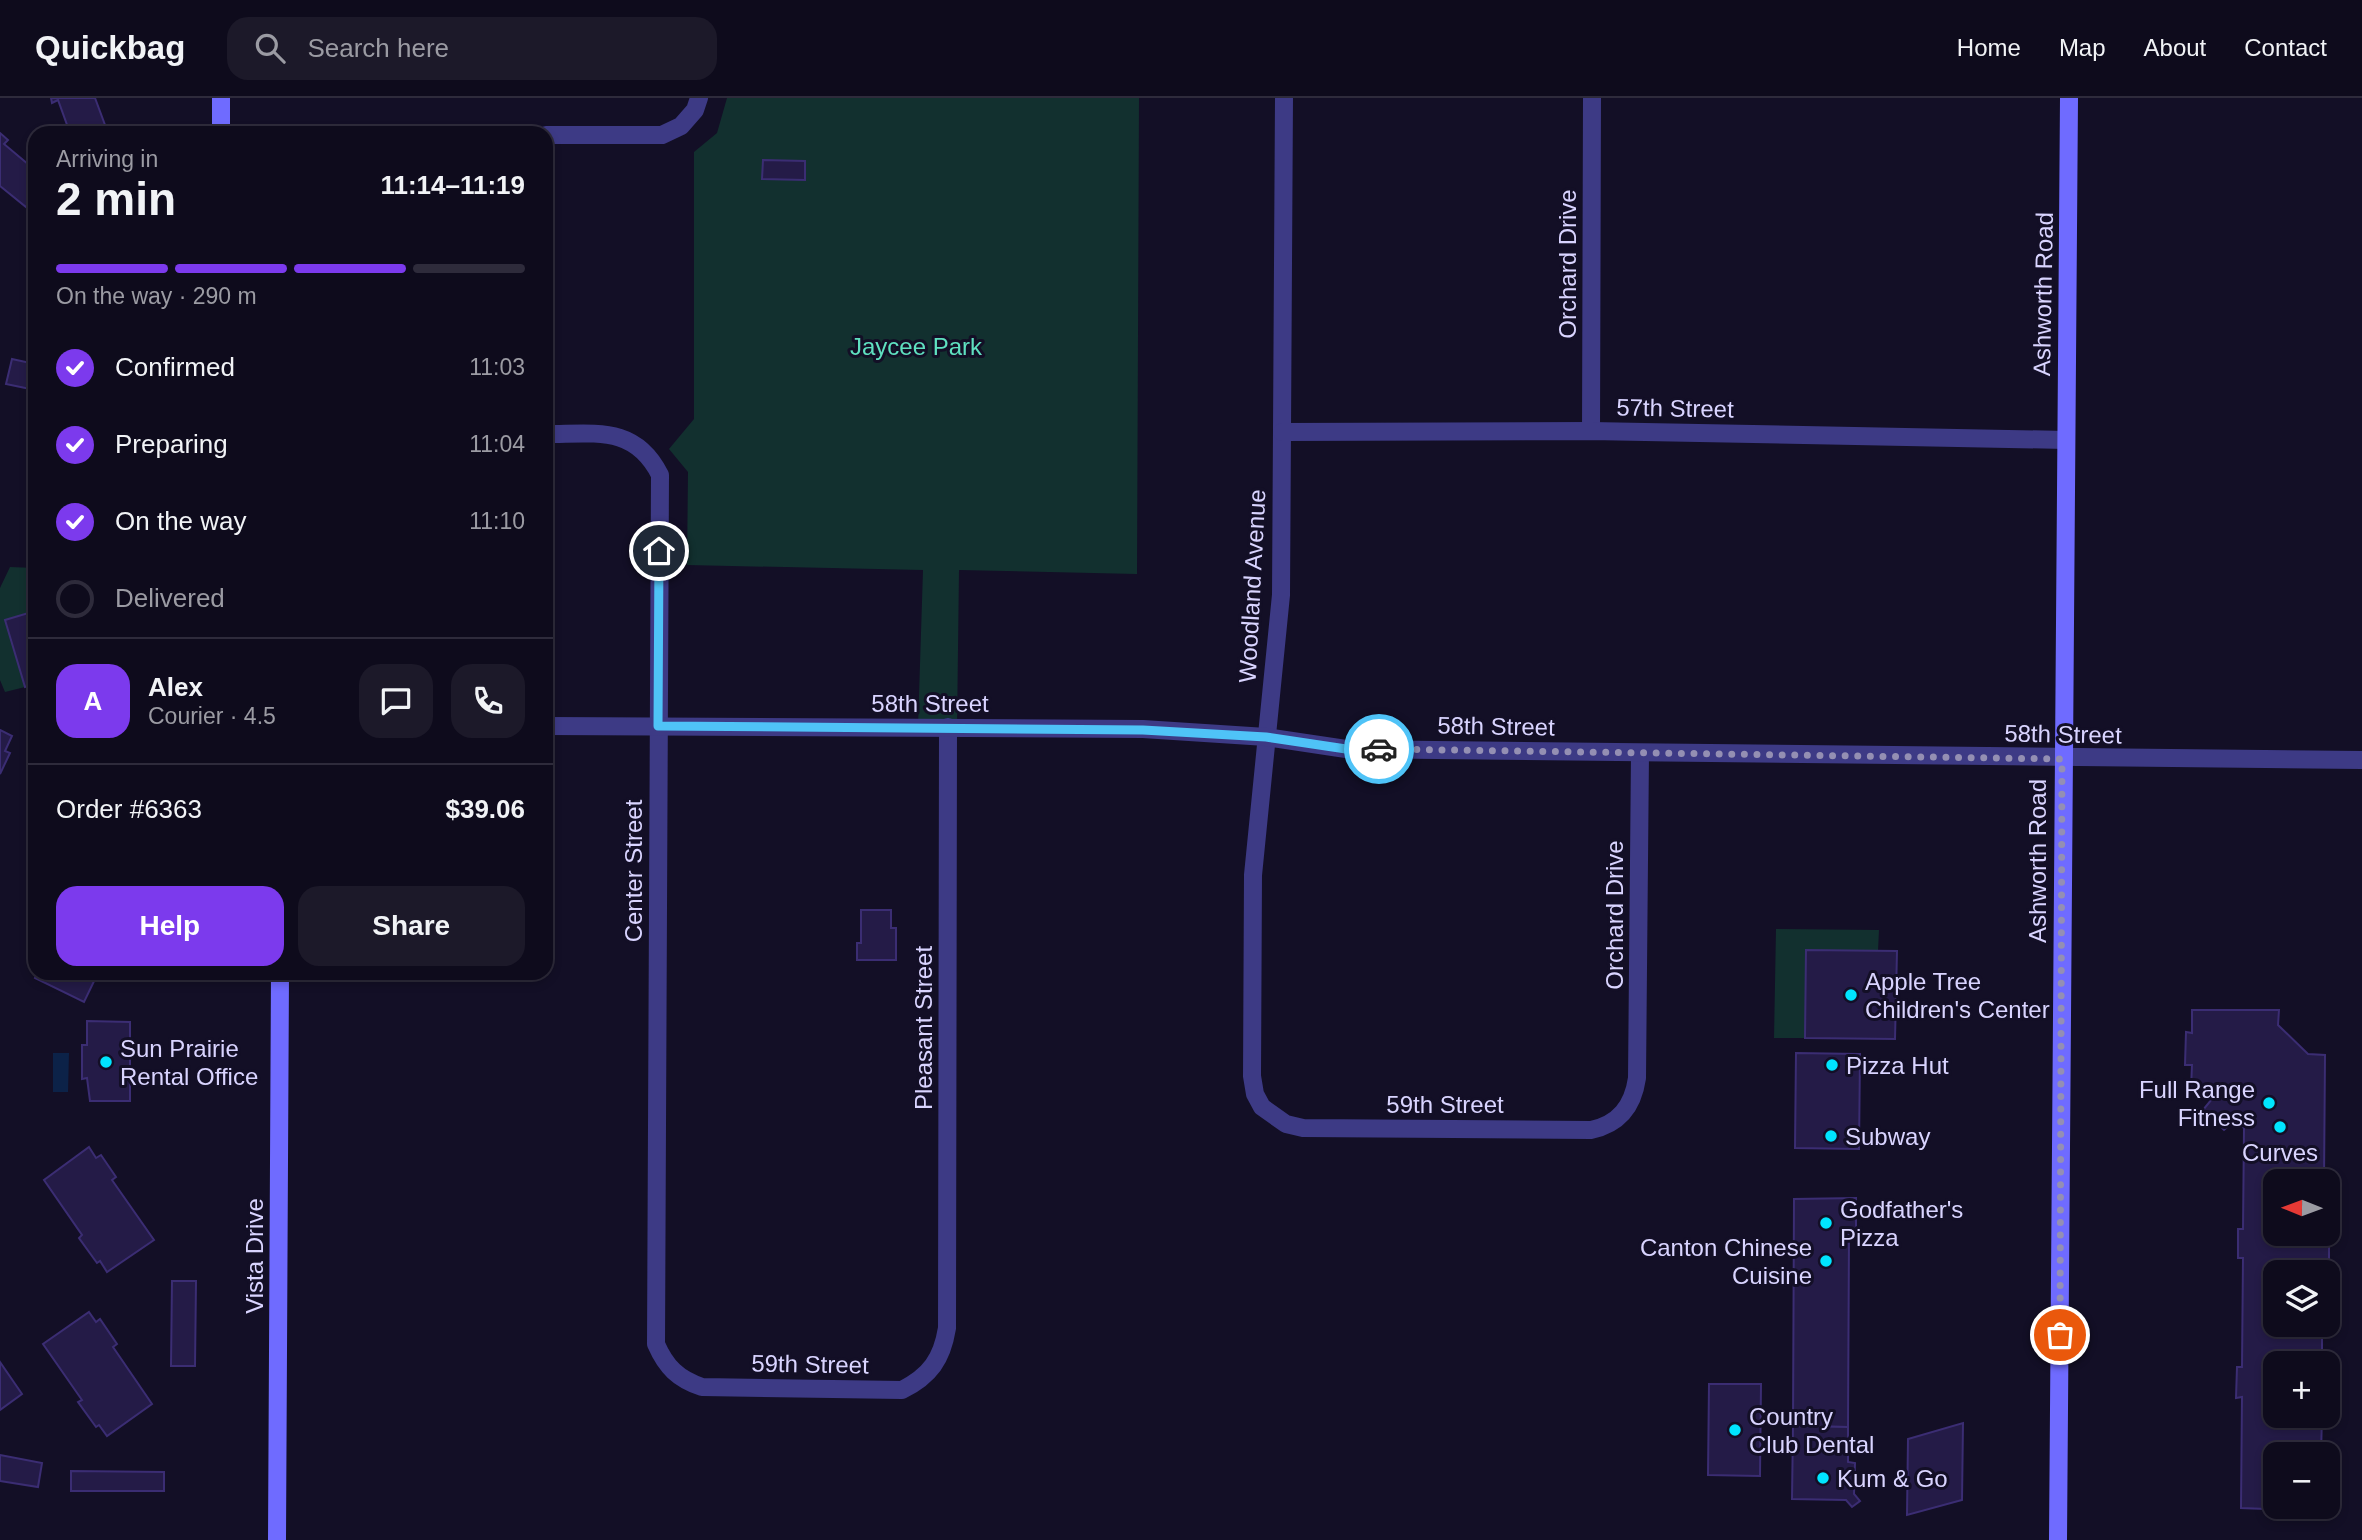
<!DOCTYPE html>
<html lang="en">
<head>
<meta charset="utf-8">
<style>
	:root { --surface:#0e0b1c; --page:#1c1929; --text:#f1f3f6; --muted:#9b9ba3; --line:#2e2b3b; --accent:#7c3aed }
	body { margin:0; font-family:Helvetica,sans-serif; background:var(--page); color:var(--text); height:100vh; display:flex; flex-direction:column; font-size:26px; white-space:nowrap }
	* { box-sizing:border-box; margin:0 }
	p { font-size:23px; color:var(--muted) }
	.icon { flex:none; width:38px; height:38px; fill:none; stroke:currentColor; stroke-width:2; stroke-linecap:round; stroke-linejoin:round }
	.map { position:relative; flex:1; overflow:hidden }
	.side { position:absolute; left:28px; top:28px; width:525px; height:854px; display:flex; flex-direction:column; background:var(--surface); border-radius:21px; box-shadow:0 4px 10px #0003,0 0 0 2px var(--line) }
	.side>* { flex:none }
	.needle { width:46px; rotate:271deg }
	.fabs { position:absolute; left:2263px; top:1071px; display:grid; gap:14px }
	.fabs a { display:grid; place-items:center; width:77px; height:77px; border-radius:14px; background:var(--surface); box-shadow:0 4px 10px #0003,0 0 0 2px var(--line); font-size:35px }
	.pin { position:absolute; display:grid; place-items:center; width:60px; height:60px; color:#fff; margin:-30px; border:4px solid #fff; border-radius:50%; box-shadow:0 2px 7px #0007 }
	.courier { position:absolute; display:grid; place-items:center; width:70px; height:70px; margin:-35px; border:5px solid #4fc3f7; border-radius:50%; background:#fff; color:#222; box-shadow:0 2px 9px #0007 }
	.head em { font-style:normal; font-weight:700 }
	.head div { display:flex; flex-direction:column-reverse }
	.head { display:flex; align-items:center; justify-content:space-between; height:119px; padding:0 28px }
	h1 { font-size:46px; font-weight:700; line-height:52px }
	.bar { display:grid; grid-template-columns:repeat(4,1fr); gap:10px 7px; align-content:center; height:84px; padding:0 28px }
	.bar i { height:9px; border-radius:5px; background:var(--line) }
	.bar .active { background:var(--accent) }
	.bar p { grid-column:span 4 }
	.line { display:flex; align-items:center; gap:18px; padding:0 28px; border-top:2px solid var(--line) }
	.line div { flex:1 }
	.round { display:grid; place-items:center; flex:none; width:74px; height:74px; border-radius:21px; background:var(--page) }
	ol { padding:0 28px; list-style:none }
	li { display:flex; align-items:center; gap:21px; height:77px }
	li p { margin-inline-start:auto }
	li .icon { padding:7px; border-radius:50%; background:var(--accent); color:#fff; stroke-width:4 }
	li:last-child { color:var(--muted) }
	li i { width:38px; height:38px; border:4px solid var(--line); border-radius:50% }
	.button { display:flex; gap:14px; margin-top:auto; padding:14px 28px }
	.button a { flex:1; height:80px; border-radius:21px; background:var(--accent); color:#fff; font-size:28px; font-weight:700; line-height:80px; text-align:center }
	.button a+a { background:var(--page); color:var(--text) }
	header { display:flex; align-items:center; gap:42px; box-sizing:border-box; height:98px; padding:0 35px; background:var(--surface); border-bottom:2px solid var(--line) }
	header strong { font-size:33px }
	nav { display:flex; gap:38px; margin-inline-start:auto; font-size:24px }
	.search { width:490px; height:63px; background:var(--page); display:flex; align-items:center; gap:18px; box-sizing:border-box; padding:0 24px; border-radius:21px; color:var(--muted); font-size:26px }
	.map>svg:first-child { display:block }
</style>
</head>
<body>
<header>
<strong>Quickbag</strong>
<div class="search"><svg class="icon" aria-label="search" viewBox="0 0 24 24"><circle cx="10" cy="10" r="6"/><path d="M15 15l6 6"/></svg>Search here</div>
<nav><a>Home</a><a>Map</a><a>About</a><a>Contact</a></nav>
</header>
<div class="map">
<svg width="2362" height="1442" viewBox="0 0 2362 1442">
	<rect width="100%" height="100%" fill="#130f26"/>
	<g fill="#12302f">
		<polygon points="727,0 1139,0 1137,476 959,472 957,630 918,629 923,472 687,467 688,374 669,351 694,321 694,54 717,35"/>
		<polygon points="10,469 35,470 35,513 5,522 25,589 5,594 0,582 0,490"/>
		<polygon points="1776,831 1879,832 1878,853 1806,852 1805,940 1774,940"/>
	</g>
	<polygon fill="#0c2248" points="53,955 69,955 68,994 53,994"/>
	<g fill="#241b47" stroke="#3b2d73" stroke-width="2">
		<polygon points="51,0 95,0 108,35 70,35 58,2 52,5"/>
		<polygon points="0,35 8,42 4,46 35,72 35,98 26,109 0,88"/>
		<polygon points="763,62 805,63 805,82 762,81"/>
		<polygon points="12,261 35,266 35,292 6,286"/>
		<polygon points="35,513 35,586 25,589 5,522"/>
		<polygon points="0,632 12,638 5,653 10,655 0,676"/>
		<polygon points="861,812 891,812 891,830 896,830 896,862 857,862 857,845 861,845"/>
		<polygon points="1806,852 1897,853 1895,941 1805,940"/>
		<polygon points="37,875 98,875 84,904 35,880"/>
		<polygon points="2192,912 2279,912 2278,927 2308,956 2325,957 2324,1083 2275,1083 2275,1136 2328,1136 2329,1132 2329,1161 2323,1161 2323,1174 2275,1174 2275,1227 2322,1227 2322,1265 2275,1265 2275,1318 2322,1318 2321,1356 2275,1356 2275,1409 2321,1409 2321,1412 2299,1411 2299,1417 2266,1417 2266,1411 2241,1410 2242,1299 2236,1300 2237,1269 2242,1269 2243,1160 2238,1160 2238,1131 2243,1131 2244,1030 2241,1028 2243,1023 2239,1019 2224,1032 2203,1012 2212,1001 2205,992 2191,991 2192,967 2185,967 2186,934 2192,935"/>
		<polygon points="87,923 130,924 130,1003 90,1003 87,980 82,981 82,947 87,947"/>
		<polygon points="1796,955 1860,956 1859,1051 1795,1050"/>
		<polygon points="89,1049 96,1060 101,1057 116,1079 112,1082 154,1142 107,1174 100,1163 97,1165 79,1140 82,1137 44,1082"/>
		<polygon points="1856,1100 1856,1137 1849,1137 1848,1329 1793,1328 1794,1101"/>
		<polygon points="172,1183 196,1183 195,1268 171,1268"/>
		<polygon points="89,1214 96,1224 100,1221 117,1246 113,1249 152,1306 107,1338 99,1327 96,1329 78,1304 82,1302 43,1246"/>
		<polygon points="0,1264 22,1296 0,1312"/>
		<polygon points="1709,1286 1761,1286 1760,1378 1708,1377"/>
		<polygon points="1963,1325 1962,1402 1907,1417 1908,1341"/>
		<polygon points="1793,1328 1848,1329 1848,1364 1855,1365 1854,1396 1860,1403 1852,1409 1846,1402 1792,1401"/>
		<polygon points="0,1357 42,1365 38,1389 0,1383"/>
		<polygon points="71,1373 164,1374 164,1393 71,1393"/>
	</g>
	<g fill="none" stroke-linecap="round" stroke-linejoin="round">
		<g stroke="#3d3a85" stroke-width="18">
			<path d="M 1284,0 L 1281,497 L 1253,777 L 1252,978 L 1255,996 L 1262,1009 L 1286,1026 L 1303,1030 L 1591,1032 C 1619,1026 1633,1008 1637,980 L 1640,655"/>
			<polyline points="546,37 662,37 681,28 695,12 699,0"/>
			<polyline points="1591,333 1592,0"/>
			<polyline points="1282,334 1591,333 2066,342"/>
			<path d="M 546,336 C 595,336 635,327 660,377 L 656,1246 C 666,1269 678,1281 702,1289 L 902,1292 C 930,1278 942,1261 947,1230 L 948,629"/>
			<polyline points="546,628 1143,631 1266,639 1346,651 2362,662"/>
		</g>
		<g stroke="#6f6bff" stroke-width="18">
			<polyline points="221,35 221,0"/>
			<polyline points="277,1442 280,875"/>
			<polyline points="2058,1442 2069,0"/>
		</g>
	</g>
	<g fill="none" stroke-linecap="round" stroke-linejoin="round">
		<polyline stroke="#948fb3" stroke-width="7" stroke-dasharray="0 12.6" points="1379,651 2062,661 2060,1237"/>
		<polyline stroke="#4fc3f7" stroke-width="9" points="659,453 658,628 1143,632 1266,639 1346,651 1379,651"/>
	</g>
	<g fill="#00e5ff" stroke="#130f26" stroke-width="2.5">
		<circle cx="1851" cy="897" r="7"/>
		<circle cx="106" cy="964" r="7"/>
		<circle cx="1832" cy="967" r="7"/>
		<circle cx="2269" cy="1005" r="7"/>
		<circle cx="2280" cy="1029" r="7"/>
		<circle cx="1831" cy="1038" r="7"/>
		<circle cx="1826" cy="1125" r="7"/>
		<circle cx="1826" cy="1163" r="7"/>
		<circle cx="1735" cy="1332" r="7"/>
		<circle cx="1823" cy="1380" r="7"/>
	</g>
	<g text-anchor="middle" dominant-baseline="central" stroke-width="6" stroke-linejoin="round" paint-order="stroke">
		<g font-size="24" fill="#d9d4ff" stroke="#130f26">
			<text transform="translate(1567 166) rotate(-90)">Orchard Drive</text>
			<text transform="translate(2043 196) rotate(-89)">Ashworth Road</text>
			<text transform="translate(1675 310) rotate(1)">57th Street</text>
			<text transform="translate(1252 488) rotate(-87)">Woodland Avenue</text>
			<text x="930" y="605">58th Street</text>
			<text transform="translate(1496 628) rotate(1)">58th Street</text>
			<text transform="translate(2063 636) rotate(1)">58th Street</text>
			<text transform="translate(2037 763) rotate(-90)">Ashworth Road</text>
			<text transform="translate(633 773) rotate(-90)">Center Street</text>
			<text transform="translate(1614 817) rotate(-90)">Orchard Drive</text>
			<text transform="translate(923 930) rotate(-90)">Pleasant Street</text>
			<text x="1445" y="1006">59th Street</text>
			<text transform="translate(254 1158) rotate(-90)">Vista Drive</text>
			<text transform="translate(810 1266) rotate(1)">59th Street</text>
		</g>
		<g font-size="24" fill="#5fe0c0" stroke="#130f26">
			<text x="916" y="248">Jaycee Park</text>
		</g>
		<g font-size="24" fill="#d9d4ff" stroke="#130f26" text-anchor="start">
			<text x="1865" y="883">Apple Tree<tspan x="1865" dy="28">Children's Center</tspan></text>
			<text x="120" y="950">Sun Prairie<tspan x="120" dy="28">Rental Office</tspan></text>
			<text x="1846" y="967">Pizza Hut</text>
			<text x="2255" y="991" text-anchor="end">Full Range<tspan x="2255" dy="28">Fitness</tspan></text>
			<text x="1845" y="1038">Subway</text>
			<text x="2280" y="1054" text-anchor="middle">Curves</text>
			<text x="1840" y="1111">Godfather's<tspan x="1840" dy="28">Pizza</tspan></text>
			<text x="1812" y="1149" text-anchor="end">Canton Chinese<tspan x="1812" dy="28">Cuisine</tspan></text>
			<text x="1749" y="1318">Country<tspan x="1749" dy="28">Club Dental</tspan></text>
			<text x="1837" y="1380">Kum &amp; Go</text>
		</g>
	</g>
</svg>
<div class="fabs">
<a><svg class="needle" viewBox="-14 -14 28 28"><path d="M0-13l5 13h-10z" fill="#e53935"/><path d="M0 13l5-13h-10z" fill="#9b9ba3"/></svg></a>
<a><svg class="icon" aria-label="layers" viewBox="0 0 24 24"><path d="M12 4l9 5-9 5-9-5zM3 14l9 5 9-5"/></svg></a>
<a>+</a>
<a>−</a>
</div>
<div class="pin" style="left:2060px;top:1237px;background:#ea580c"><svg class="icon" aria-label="bag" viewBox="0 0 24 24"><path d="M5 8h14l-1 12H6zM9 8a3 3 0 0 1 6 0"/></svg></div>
<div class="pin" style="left:659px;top:453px;background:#1f2937"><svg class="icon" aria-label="home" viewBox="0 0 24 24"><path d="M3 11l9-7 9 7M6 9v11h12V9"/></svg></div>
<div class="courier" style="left:1379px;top:651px"><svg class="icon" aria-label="car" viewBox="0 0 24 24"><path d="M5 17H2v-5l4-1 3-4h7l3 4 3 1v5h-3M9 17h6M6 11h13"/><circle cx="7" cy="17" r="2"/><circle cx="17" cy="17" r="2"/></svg></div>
<section class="side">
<div class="head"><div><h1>2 min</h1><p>Arriving in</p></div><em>11:14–11:19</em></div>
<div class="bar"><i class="active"></i><i class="active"></i><i class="active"></i><i></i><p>On the way · 290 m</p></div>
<ol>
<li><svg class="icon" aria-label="check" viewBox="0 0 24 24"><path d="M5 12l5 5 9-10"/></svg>Confirmed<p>11:03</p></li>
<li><svg class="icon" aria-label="check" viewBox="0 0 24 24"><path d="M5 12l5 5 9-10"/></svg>Preparing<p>11:04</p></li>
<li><svg class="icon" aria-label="check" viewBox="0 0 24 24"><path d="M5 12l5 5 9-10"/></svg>On the way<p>11:10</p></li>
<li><i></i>Delivered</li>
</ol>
<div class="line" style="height:126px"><b class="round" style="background:var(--accent);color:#fff">A</b><div><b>Alex</b><p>Courier · 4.5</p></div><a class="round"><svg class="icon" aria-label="chat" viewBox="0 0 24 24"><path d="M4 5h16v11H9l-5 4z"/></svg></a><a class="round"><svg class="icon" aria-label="phone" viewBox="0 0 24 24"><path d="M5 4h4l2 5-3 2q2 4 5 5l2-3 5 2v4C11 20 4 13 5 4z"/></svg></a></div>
<div class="line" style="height:91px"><div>Order #6363</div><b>$39.06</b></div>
<div class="button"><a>Help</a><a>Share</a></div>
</section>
</div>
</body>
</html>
